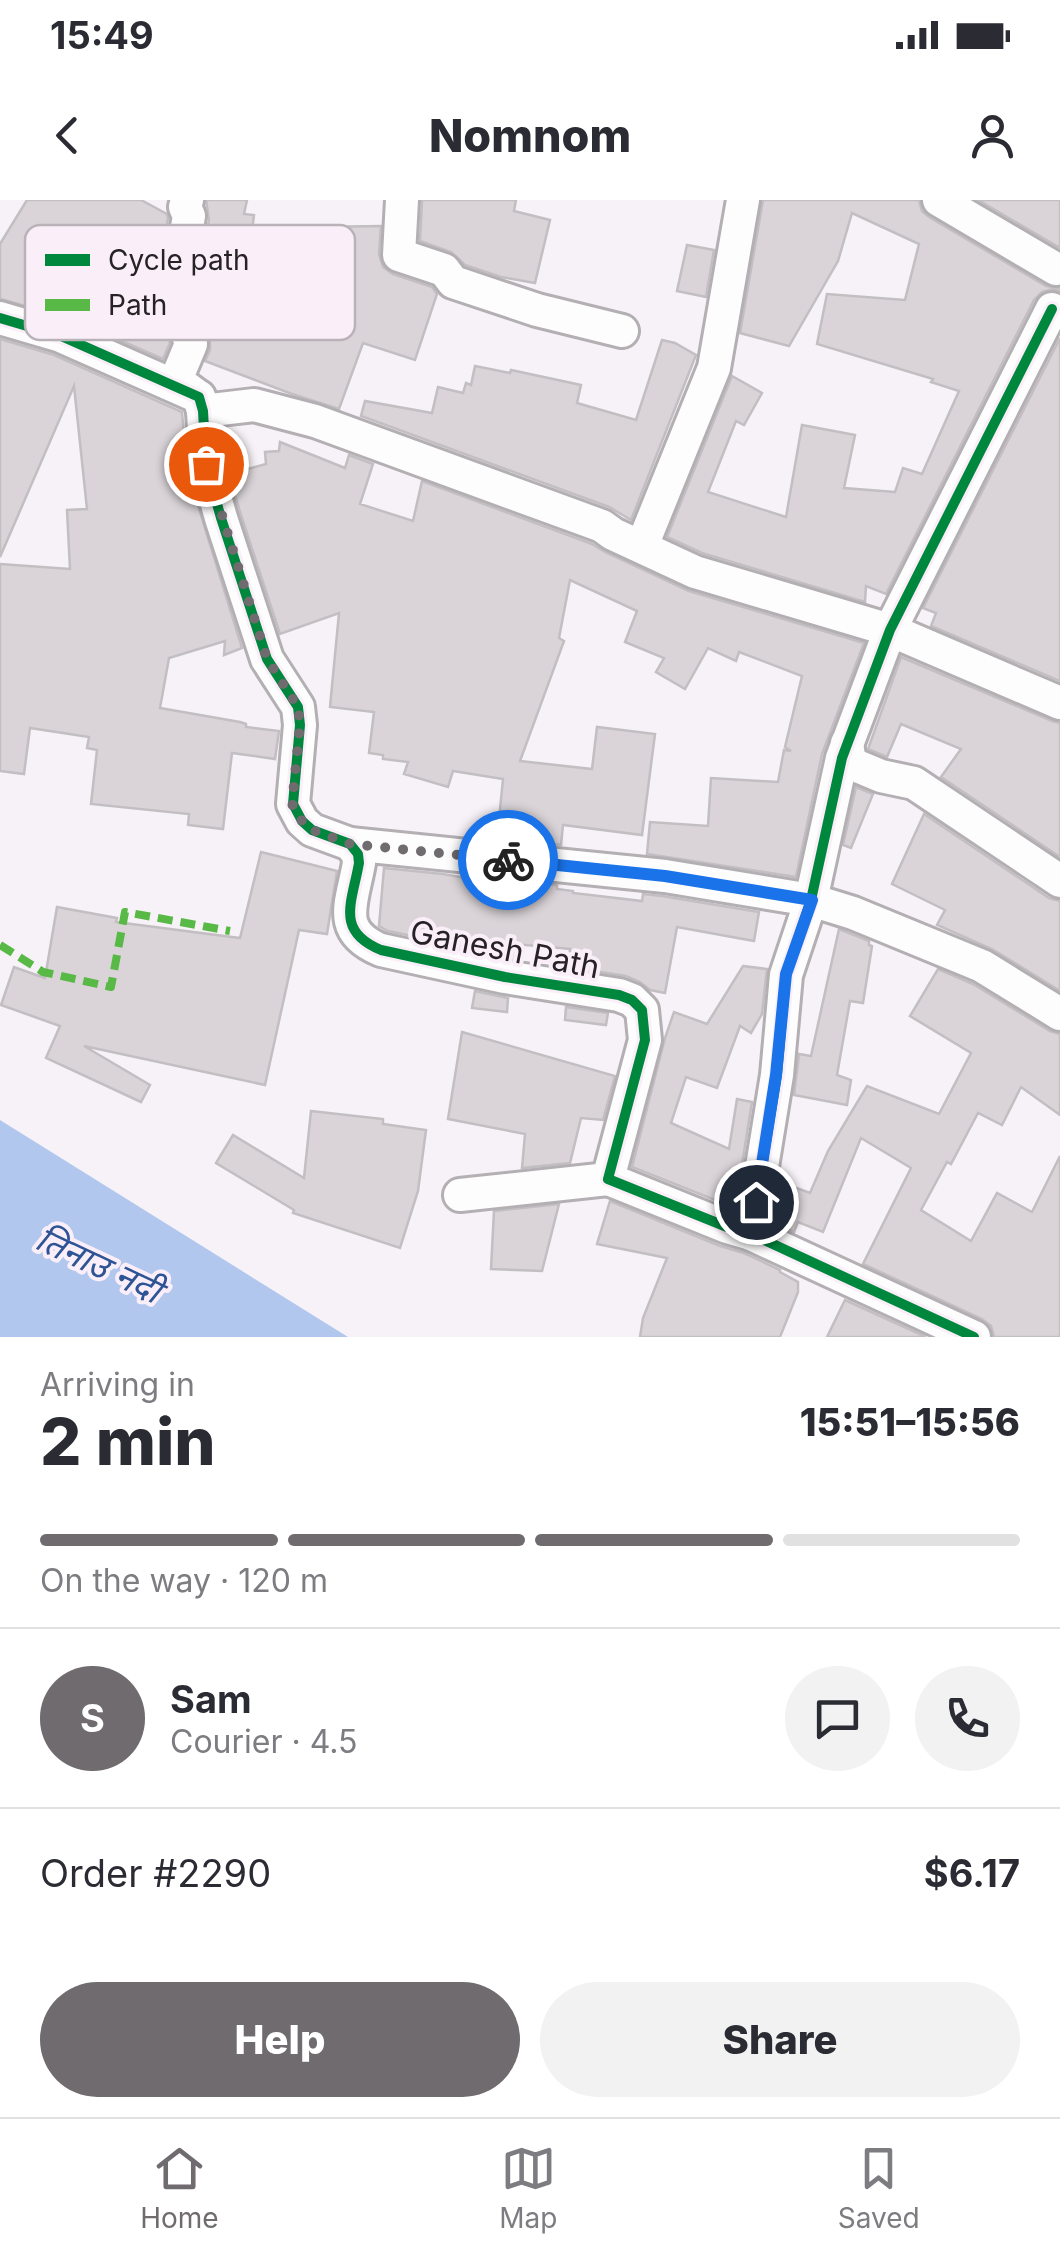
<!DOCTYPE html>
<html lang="en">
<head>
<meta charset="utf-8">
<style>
	:root { --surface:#fff; --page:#f2f2f3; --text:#2b2b33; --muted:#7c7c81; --line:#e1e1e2; --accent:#6f6b6e }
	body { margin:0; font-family:Inter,"Noto Sans Devanagari",sans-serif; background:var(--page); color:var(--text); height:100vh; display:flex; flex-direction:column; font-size:38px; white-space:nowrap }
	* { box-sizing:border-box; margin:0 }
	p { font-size:32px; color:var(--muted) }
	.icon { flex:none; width:55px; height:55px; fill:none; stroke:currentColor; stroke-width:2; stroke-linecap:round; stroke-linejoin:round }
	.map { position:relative; height:1137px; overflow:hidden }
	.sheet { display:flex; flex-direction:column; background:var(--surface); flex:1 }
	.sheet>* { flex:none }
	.pin { position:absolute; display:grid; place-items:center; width:85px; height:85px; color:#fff; margin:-42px; border:5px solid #fff; border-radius:50%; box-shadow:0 2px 10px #0007 }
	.courier { position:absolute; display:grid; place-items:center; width:100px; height:100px; margin:-50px; border:8px solid #1a73e8; border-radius:50%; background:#fff; color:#222; box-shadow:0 2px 12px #0007 }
	.overview em { font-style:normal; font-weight:800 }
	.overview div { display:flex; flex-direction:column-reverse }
	.overview { display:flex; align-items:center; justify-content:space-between; height:170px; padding:0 40px }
	h1 { font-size:65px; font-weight:800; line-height:75px }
	.bar { display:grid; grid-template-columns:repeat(4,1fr); gap:15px 10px; align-content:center; height:120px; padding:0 40px }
	.bar i { height:12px; border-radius:8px; background:var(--line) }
	.bar .selected { background:var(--accent) }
	.bar p { grid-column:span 4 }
	.line { display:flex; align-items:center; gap:25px; padding:0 40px; border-top:2px solid var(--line) }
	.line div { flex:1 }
	.round { display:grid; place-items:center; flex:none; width:105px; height:105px; border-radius:52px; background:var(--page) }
	.primary-button { display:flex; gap:20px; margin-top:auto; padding:20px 40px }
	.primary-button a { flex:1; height:115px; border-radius:60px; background:var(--accent); color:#fff; font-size:40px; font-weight:800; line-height:115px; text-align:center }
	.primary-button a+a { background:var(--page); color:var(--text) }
	.status { display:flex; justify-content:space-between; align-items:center; height:70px; padding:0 50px; background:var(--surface); direction:ltr }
	.status svg { height:28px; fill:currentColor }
	header { display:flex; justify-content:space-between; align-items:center; height:130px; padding:0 40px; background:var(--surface); font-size:45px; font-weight:800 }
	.tab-bar { display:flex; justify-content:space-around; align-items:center; height:140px; border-top:2px solid var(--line); background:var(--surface); font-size:28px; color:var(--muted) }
	.tab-bar a { display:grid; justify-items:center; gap:5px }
	.tab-bar .selected { color:var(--accent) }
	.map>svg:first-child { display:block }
</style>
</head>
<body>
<div class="status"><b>15:49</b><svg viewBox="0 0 49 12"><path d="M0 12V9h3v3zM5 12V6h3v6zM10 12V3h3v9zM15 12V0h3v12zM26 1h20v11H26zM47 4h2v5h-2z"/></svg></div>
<header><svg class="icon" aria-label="back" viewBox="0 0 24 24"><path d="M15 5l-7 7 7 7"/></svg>Nomnom<svg class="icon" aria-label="person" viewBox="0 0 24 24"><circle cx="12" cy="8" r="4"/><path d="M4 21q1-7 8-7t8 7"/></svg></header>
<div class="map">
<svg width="1060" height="1137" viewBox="0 0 1060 1137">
	<rect width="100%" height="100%" fill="#f7f2f7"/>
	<polygon fill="#b2c7ee" points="0,920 348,1137 0,1137"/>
	<g fill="#dad4d8" stroke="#c2bec1" stroke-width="2.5">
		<polygon points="27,0 141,0 167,14 168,18 165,36 152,33 130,71 138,76 131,86 160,108 170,143 163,159 69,118 0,99 0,44"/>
		<polygon points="206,0 247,0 244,14 254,15 248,64 315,65 318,27 381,26 379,54 383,67 393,74 432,87 437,94 415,160 363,143 339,209 292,194 205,161 210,150 210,139 200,109 197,85 209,20"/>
		<polygon points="422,0 516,0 514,11 550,20 535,83 501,77 465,65 451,52 420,41"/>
		<polygon points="763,0 919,0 922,11 929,17 1046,86 1060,88 1060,91 1052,89 1042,92 1034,100 886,394 866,386 865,402 702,353 667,337 732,176 762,193 744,225 736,221 708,292 786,317 802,225 855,235 844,288 895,292 903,268 922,274 959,191 931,182 933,179 817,144 827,94 905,100 919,44 852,13 838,61 789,146 740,133"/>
		<polygon points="978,0 1060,0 1060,48"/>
		<polygon points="687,45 714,50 706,97 677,91"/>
		<polygon points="1060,138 1060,481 931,426 936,413 923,408"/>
		<polygon points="0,139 54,155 182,212 187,270 242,448 224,455 225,441 169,458 160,508 240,522 246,524 246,527 279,531 275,559 232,553 223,629 188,625 189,614 91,604 97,550 87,548 89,537 30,528 24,574 0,571 0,364 70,369 67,310 87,309 74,186 0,357"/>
		<polygon points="662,140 675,143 696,155 631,320 609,307 361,216 365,201 432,213 438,187 463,193 466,183 471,185 475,166 510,173 511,170 581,185 577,203 636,220"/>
		<polygon points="280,242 345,268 349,255 373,264 360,304 413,321 422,281 592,344 605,352 689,391 864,443 822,554 796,677 647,654 650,622 708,626 711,578 778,582 784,550 791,551 785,547 802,476 739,452 736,461 708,448 685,489 656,472 664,458 625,442 637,411 570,380 559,438 564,441 520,561 592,569 597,527 655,534 642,635 563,625 561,645 497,639 503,579 453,571 448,587 404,574 408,562 383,559 383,555 369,553 374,512 330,507 339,413 280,434 240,312 229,274 266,264 265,252 279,251"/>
		<polygon points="901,457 1052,521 1060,523 1060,657 941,577 961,549 901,524 887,557 868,549"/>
		<polygon points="856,587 873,594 851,648 843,645"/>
		<polygon points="924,614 1049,698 1060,701 1060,791 992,749 937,725 945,710 892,684"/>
		<polygon points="261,652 337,671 327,734 299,730 265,885 84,846 150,885 141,902 46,858 60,826 1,805 14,767 45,778 57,707 117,718 116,722 240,738"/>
		<polygon points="384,668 443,674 494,683 494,679 557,685 557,689 573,691 573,693 642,701 643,694 662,696 759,712 754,741 677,727 665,793 650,790 640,782 626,776 569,767 570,749 514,744 513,758 453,745 453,742 436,741 388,731 379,726"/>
		<polygon points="839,729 869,741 869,745 872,746 863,803 850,801 837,875 851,880 847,905 794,895 799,854 811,856"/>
		<polygon points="743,766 767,769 762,814 751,833 740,826 717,888 686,877 671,923 729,949 737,899 752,902 735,1008 632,967 665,838 674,812 707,824"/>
		<polygon points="938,769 973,784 1050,831 1060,834 1060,915 1021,887 1002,925 978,913 951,964 947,962 921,1010 971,1041 997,993 1032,1012 1060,956 1060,1137 994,1137 991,1126 982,1119 863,1064 911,968 861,938 823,1032 798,1022 794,1032 773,1022 780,982 810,993 828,951 867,886 939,914 971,853 910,816"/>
		<polygon points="475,791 508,798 507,812 472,808"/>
		<polygon points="566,807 608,813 606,825 565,820"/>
		<polygon points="462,832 615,876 603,920 581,918 570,963 522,968 525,934 448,919"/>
		<polygon points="311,911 383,919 383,924 426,930 418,991 400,1048 293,1013 294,1010 216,963 233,935 304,978"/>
		<polygon points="610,1001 720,1046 744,1053 780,1070 780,1072 798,1082 798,1092 780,1137 640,1137 643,1118 667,1058 597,1044"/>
		<polygon points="559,1004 542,1071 491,1069 494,1011"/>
		<polygon points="845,1100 926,1137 827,1137"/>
	</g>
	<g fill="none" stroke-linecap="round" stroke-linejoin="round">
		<g stroke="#b3afb3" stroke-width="38">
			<g id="minor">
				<polyline points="187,0 185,7 189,16 176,88 181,114 191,144 176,180 199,197"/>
				<polyline points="402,0 399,55 444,70 453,82 537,110 622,131"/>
				<polyline points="939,0 1056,69"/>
				<path d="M 0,118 L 61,136 L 199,197 L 203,211 L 206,265 L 221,318 L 267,459 L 298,507 L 300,525 L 293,604 L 302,621 L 312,630 L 350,644 L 358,654 L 359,663 C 352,703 335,731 381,750 L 505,777 L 619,795 L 632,800 L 642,810 L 645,840 L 608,979 L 727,1027 L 751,1034 L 974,1137"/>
				<polyline points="203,211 254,205 315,221 602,326 613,334 695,372 890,430 1060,503"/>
				<polyline points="642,346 714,168 743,0"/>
				<polyline points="847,543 850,563 881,576 914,583 1060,681"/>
				<polyline points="350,644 665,676 811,700 853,713 982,766 1060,814"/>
				<polyline points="460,995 608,979"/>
				<polyline points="751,1034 777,875 786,775 811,700 842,558 890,430 1052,109"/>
			</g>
		</g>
		<use href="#minor" stroke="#fefdfe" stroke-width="32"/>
		<polyline stroke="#58b947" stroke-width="8" stroke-dasharray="15 8" stroke-linecap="butt" points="0,745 43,772 111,787 125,712 230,731"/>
		<g stroke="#faeff9" stroke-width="16">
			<g id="cycleway">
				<path d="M 0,118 L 61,136 L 199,197 L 203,211 L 206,265 L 221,318 L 267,459 L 298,507 L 300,525 L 293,604 L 302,621 L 312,630 L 350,644 L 358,654 L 359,663 C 352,703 335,731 381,750 L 505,777 L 619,795 L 632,800 L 642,810 L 645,840 L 608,979 L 727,1027 L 751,1034 L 974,1137"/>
				<polyline points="751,1034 777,875 786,775 811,700 842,558 890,430 1052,109"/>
			</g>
		</g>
		<use href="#cycleway" stroke="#00873e" stroke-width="10"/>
	</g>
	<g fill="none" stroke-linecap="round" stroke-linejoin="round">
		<polyline stroke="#6f6b6e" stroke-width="10" stroke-dasharray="0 18" points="206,264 267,459 298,507 300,525 292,604 302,621 312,630 350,644 508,660"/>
		<polyline stroke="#1a73e8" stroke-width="12" points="508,660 665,676 812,700 786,774 776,875 756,1002"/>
	</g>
	<g text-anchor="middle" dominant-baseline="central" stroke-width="8" stroke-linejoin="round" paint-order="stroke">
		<g font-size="32" fill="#262225" stroke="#faeff9">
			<text transform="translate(505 749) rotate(11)">Ganesh Path</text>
		</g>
		<g font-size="35" font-style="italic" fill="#2e5495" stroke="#faeff9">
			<text transform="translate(99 1064) rotate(25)">तिनाउ नदी</text>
		</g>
	</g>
	<rect x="25" y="25" width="330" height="115" rx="15" fill="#faeff9" stroke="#bab2b9" stroke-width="2.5"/>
	<rect x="45" y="54" width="45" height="12" fill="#00873e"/>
	<rect x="45" y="99" width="45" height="12" fill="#58b947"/>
	<g font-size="28" fill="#262225">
		<text x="108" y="70">Cycle path</text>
		<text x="108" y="115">Path</text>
	</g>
</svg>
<div class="pin" style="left:206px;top:264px;background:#ea580c"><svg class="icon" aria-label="bag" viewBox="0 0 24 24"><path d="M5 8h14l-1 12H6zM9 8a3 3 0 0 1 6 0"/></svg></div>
<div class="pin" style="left:756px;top:1002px;background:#1f2937"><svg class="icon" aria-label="home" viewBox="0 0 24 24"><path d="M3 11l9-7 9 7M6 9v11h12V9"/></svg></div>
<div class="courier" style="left:508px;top:660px"><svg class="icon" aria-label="bike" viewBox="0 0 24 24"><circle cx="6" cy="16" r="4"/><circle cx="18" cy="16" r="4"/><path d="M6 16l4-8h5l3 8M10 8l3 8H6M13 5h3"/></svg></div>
</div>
<section class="sheet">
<div class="overview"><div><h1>2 min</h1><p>Arriving in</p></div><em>15:51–15:56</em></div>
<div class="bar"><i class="selected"></i><i class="selected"></i><i class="selected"></i><i></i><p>On the way · 120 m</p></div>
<div class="line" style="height:180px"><b class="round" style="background:var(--accent);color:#fff">S</b><div><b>Sam</b><p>Courier · 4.5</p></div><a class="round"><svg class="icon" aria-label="chat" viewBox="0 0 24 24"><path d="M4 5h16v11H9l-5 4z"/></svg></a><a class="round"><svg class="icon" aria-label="phone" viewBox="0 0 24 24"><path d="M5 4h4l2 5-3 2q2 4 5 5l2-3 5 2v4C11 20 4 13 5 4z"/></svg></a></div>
<div class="line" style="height:130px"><div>Order #2290</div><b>$6.17</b></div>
<div class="primary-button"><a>Help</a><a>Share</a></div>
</section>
<nav class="tab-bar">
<a class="selected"><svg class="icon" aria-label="home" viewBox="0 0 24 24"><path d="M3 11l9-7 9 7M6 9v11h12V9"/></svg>Home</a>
<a><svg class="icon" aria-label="map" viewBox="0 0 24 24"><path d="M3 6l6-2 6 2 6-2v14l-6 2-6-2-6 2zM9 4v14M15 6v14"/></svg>Map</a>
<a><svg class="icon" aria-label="saved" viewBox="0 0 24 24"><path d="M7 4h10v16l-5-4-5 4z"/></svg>Saved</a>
</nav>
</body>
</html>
